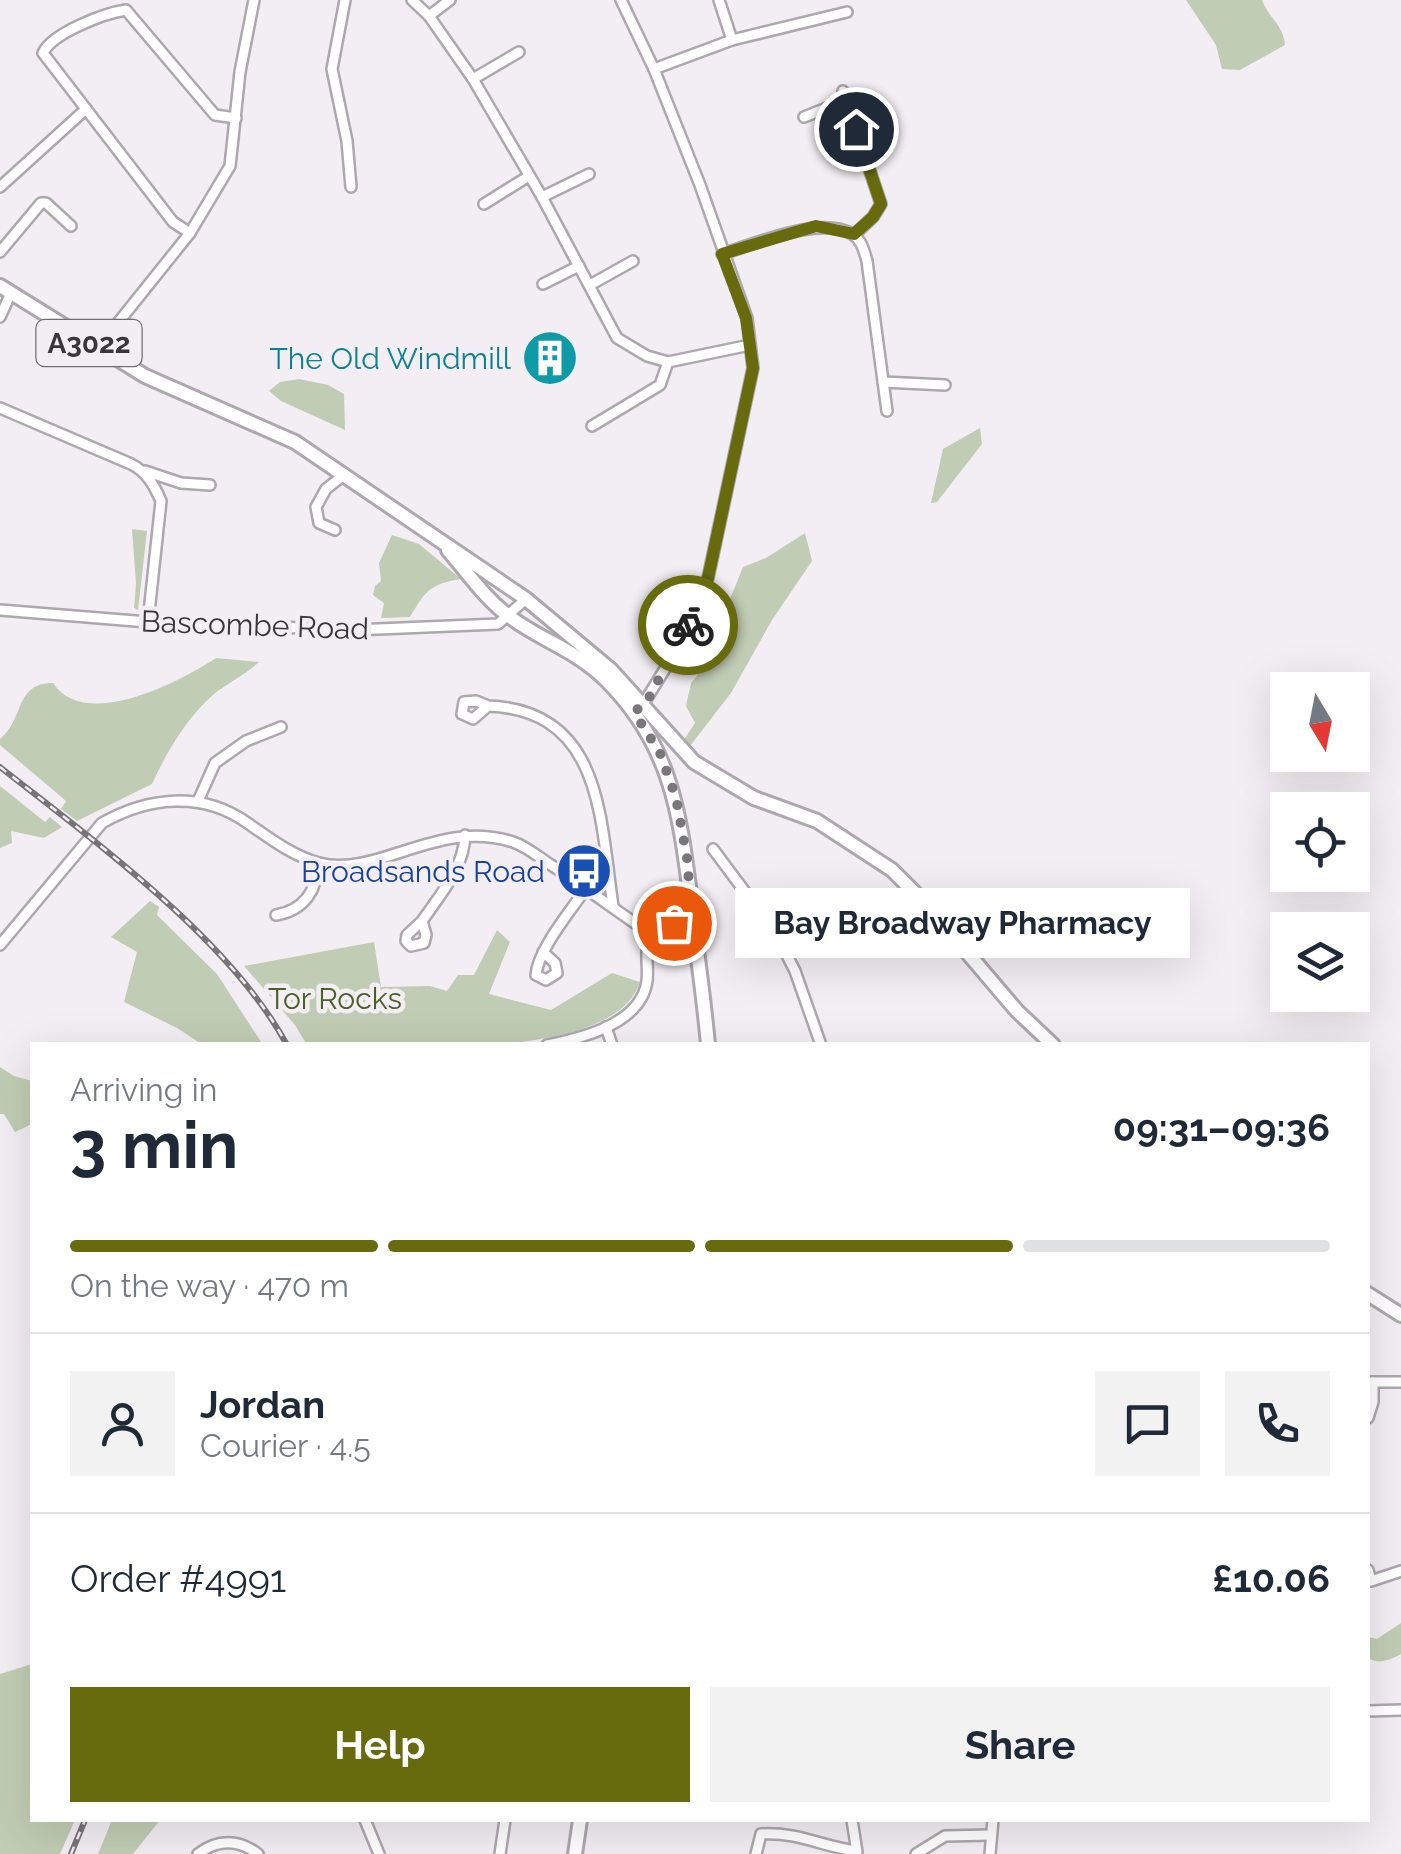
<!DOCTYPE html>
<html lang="en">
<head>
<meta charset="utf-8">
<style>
	:root { --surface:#fff; --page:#f2f2f3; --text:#1f2937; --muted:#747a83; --line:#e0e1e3; --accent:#676b0e }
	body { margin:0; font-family:Raleway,sans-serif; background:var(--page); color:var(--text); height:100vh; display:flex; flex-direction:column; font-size:38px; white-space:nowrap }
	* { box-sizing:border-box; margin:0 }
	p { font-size:32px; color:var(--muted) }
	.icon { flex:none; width:55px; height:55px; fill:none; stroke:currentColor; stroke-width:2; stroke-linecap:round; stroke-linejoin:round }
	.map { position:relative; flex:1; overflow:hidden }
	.side { position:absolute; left:30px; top:1042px; width:1340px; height:780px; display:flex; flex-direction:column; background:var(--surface); border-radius:0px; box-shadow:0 10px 40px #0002 }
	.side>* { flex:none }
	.needle { width:65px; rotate:170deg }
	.tools { position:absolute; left:1270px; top:672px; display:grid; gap:20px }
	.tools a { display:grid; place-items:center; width:100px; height:100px; border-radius:0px; background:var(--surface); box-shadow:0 10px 40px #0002; font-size:50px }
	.pin { position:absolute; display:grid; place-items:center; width:85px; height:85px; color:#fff; margin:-42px; border:5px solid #fff; border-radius:50%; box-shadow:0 2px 10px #0007 }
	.courier { position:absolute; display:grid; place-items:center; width:100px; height:100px; margin:-50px; border:8px solid #676b0e; border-radius:50%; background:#fff; color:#222; box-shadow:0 2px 12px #0007 }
	.bubble { position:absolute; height:70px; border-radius:0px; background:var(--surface); box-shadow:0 10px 40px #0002; font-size:32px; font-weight:700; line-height:70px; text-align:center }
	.overview em { font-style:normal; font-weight:700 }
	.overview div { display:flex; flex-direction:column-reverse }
	.overview { display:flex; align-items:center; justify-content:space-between; height:170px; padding:0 40px }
	h1 { font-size:65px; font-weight:700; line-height:75px }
	.bar { display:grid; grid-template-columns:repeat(4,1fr); gap:15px 10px; align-content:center; height:120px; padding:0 40px }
	.bar i { height:12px; border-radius:8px; background:var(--line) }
	.bar .on { background:var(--accent) }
	.bar p { grid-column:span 4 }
	.line { display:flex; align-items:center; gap:25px; padding:0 40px; border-top:2px solid var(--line) }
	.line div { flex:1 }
	.round { display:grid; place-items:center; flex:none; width:105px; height:105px; border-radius:0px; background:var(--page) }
	.button { display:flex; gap:20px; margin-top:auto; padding:20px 40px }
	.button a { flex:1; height:115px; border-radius:0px; background:var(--accent); color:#fff; font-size:40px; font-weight:700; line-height:115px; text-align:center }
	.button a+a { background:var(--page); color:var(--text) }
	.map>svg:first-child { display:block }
</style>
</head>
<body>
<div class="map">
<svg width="1401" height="1854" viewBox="0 0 1401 1854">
	<rect width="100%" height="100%" fill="#f3eef3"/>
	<g fill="#c1ccb4">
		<path d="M 1186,0 L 1262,0 C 1269,19 1283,24 1285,45 L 1240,70 L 1222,69 L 1216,45 Z"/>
		<polygon points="299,379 328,385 344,394 345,430 281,401 269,391 280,382"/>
		<polygon points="980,428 982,444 937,502 931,503 943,449"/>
		<polygon points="132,529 147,531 138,610 134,608 136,584"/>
		<polygon points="805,533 812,561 772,620 731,693 690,746 683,741 695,723 686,706 691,683 720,648 714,621 728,604 743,567 766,558"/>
		<path d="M 392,535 L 419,544 L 461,579 C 429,584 425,592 410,617 L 381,618 L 384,603 L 373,595 L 375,586 L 381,581 L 379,563 Z"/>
		<path d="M 216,658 L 259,662 C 245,675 229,682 214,694 C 188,716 166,753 152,784 L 77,821 L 61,809 L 66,801 L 0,745 L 0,739 C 25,719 14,683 53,683 C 85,732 181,681 216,658 Z"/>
		<polygon points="0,786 45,822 50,817 62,827 44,838 11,831 12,843 0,848"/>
		<polygon points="150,901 159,907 157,915 217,974 263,1045 203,1045 177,1028 124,1002 137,952 111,937"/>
		<path d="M 497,930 L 510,942 L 489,994 L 551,1010 L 612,973 L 640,982 C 613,1066 379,1045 307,1045 L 295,1025 L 244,966 L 374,942 L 381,987 L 430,986 L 447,991 L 458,975 L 474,975 Z"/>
		<polygon points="0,1067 14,1076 32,1081 32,1124 15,1132 4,1114 0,1114"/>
		<path d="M 1401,1623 L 1401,1654 C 1390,1660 1379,1665 1368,1658 L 1368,1637 L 1377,1639 Z"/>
		<polygon points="32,1664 32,1820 75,1820 60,1854 0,1854 0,1674"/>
		<polygon points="112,1820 160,1820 133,1854 98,1854"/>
	</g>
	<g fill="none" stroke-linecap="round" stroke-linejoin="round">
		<g stroke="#ada8ad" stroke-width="14">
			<g id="minor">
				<polyline points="345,0 332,69 347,141 351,187"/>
				<polyline points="412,0 429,16 473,79 542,197 617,338 647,356 668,362 750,345"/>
				<polyline points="621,0 654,69 700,185 747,318 753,368 708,578 676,651 642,706"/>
				<polyline points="719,0 732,40"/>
				<polyline points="429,16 450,0"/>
				<polyline points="654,69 732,40 847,12"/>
				<polyline points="473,79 519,52"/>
				<polyline points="843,91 881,204 873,217 854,235"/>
				<polyline points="804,117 847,100"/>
				<polyline points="0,187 86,109"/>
				<polyline points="542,197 589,174"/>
				<polyline points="484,204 529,176"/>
				<path d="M 190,233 L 173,222 L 43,53 C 52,33 105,13 126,10 L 215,115 L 236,118"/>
				<polyline points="0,252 41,203 46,203 71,226"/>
				<path d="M 722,254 C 756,244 820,215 852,234 C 862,240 864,251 867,261 L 887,411"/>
				<polyline points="543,284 579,266"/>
				<polyline points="590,285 633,261"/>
				<polyline points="0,317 11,293"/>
				<polyline points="97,349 190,233 230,166 240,72 254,0"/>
				<polyline points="883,382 945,385"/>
				<path d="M 0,408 L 131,464 C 147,472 154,485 161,501 L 148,622"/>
				<polyline points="592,426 660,385 668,362"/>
				<polyline points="145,471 181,483 210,485"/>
				<polyline points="335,530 319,523 316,507 326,489 345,474"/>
				<polyline points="0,610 148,622 354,630 498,624 526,599"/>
				<path d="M 488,706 L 476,701 L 464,702 L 462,714 L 473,719 L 488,706 C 603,710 600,820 613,906"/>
				<polyline points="198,801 215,763 246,741 281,727"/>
				<polyline points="713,849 775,932 795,971 821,1045"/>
				<path d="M 276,915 C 305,910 317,890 318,863"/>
				<path d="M 422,921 L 407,935 L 406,941 L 411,946 L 424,943 L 426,935 L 422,921 C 440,895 464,868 465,835"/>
				<polyline points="658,939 685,955 698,954"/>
				<path d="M 0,945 L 102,823 C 148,797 201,791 246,822 C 268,837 292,856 319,863 C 379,878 437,818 513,842 C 526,846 540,858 551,865 C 588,889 622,915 658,939 L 691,906"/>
				<path d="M 543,952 L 555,963 L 557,973 L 546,980 L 536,975 C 538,949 571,911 586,888"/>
				<polyline points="606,1027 612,1045"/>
				<path d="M 547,1045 C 582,1038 641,1024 647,981 C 649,965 643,948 652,935"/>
				<polyline points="1369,1382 1401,1382"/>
				<polyline points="1368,1418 1373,1402 1373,1382"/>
				<polyline points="1368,1570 1371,1581 1401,1571"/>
				<polyline points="1368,1711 1401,1710"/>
				<polyline points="365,1820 379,1854"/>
				<polyline points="852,1820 857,1852"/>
				<path d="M 198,1854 C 217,1839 239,1839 258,1854"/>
				<polyline points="500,1854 505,1820"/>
				<path d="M 756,1854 L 761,1834 C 799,1832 820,1846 856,1851"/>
				<polyline points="916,1854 945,1836 991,1835"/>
				<polyline points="990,1854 993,1820"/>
			</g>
		</g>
		<g stroke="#ada8ad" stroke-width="18">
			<g id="primary">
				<polyline points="0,286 145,376 295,442 526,599 611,670 694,762 754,798 817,821 892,870 925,903 1017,1011 1053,1045"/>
				<path d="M 448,550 C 468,573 485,599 510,617 C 541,640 577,651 605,679 C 674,747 680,818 692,909 C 697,954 704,999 708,1045"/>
				<polyline points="1368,1294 1401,1315"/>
				<polyline points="575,1854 580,1820"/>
			</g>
		</g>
		<use href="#minor" stroke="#fff" stroke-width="9"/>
		<use href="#primary" stroke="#fff" stroke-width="12"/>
		<g stroke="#777477" stroke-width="6">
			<g id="rail">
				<path d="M 0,767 C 94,841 230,939 287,1045"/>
				<polyline points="71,1854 85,1820"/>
			</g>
		</g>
		<use href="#rail" stroke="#f3eef3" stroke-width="2.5" stroke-dasharray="8" stroke-linecap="butt"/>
	</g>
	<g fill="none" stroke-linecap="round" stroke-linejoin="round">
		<polyline stroke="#7a777a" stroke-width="10" stroke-dasharray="0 18" points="674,923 691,906 687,858 676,798 660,753 634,712 646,703 688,625"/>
		<polyline stroke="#676b0e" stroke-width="12" points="688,625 708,578 753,368 746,318 722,254 816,226 854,234 873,217 881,204 856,129"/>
	</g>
	<defs>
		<g id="building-disc" transform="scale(2.875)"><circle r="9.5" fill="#0f9aa8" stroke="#f3eef3"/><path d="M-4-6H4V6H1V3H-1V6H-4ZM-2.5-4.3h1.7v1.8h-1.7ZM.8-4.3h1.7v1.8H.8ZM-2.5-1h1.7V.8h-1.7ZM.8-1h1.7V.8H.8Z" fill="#fff"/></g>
		<g id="bus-disc" transform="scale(2.875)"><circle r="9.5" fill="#1a4fb4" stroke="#f3eef3"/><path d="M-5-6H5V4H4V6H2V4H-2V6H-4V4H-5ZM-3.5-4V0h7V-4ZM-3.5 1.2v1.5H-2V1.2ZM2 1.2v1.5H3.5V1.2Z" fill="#fff"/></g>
	</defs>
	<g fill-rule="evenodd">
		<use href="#building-disc" x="550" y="358"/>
		<use href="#bus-disc" x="584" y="871"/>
	</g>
	<g text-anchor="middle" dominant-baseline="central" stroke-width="9" stroke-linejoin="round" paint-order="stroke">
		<rect fill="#f3eef3" stroke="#716e71" stroke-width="2.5" x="36.5" y="320" width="105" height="46" rx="8"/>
		<g font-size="28" font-weight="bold" fill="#393739">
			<text x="89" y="343">A3022</text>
		</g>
		<g font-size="30" fill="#0d838f" stroke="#f3eef3" text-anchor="end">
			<text x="511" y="358">The Old Windmill</text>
		</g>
		<g font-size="30" fill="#393739" stroke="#f3eef3">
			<text transform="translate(255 625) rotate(2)">Bascombe Road</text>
		</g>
		<g font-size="30" fill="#164399" stroke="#f3eef3" text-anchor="end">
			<text x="545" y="871">Broadsands Road</text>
		</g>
		<g font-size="30" fill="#4b6027" stroke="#f3eef3">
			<text x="335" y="998">Tor Rocks</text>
		</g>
	</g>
</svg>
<div class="tools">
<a><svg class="needle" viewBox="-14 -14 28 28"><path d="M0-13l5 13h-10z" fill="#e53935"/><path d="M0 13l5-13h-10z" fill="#747a83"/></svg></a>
<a><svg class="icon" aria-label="locate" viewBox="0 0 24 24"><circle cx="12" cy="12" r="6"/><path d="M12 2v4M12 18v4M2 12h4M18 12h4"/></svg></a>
<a><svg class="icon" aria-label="layers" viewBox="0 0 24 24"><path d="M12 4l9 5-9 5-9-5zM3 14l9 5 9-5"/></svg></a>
</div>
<div class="pin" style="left:674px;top:923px;background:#ea580c"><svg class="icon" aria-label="bag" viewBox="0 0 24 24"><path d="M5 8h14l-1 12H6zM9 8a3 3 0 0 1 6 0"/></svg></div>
<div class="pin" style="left:856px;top:129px;background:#1f2937"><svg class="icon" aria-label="home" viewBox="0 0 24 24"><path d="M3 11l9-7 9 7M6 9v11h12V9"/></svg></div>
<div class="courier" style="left:688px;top:625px"><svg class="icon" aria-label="bike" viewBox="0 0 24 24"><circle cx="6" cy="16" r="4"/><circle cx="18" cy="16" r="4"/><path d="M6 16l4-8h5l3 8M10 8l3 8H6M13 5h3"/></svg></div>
<div class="bubble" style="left:735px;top:888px;width:455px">Bay Broadway Pharmacy</div>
<section class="side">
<div class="overview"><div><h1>3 min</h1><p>Arriving in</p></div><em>09:31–09:36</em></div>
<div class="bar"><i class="on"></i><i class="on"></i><i class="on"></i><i></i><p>On the way · 470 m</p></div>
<div class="line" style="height:180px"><a class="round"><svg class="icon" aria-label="person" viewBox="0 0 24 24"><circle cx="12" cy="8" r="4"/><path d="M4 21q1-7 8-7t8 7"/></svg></a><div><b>Jordan</b><p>Courier · 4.5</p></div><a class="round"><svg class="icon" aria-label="chat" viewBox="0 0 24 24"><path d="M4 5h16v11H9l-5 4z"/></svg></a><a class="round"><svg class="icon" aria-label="phone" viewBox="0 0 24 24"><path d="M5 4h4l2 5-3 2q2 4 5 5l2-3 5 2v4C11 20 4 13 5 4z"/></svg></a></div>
<div class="line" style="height:130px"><div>Order #4991</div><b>£10.06</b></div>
<div class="button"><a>Help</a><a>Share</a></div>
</section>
</div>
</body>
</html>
